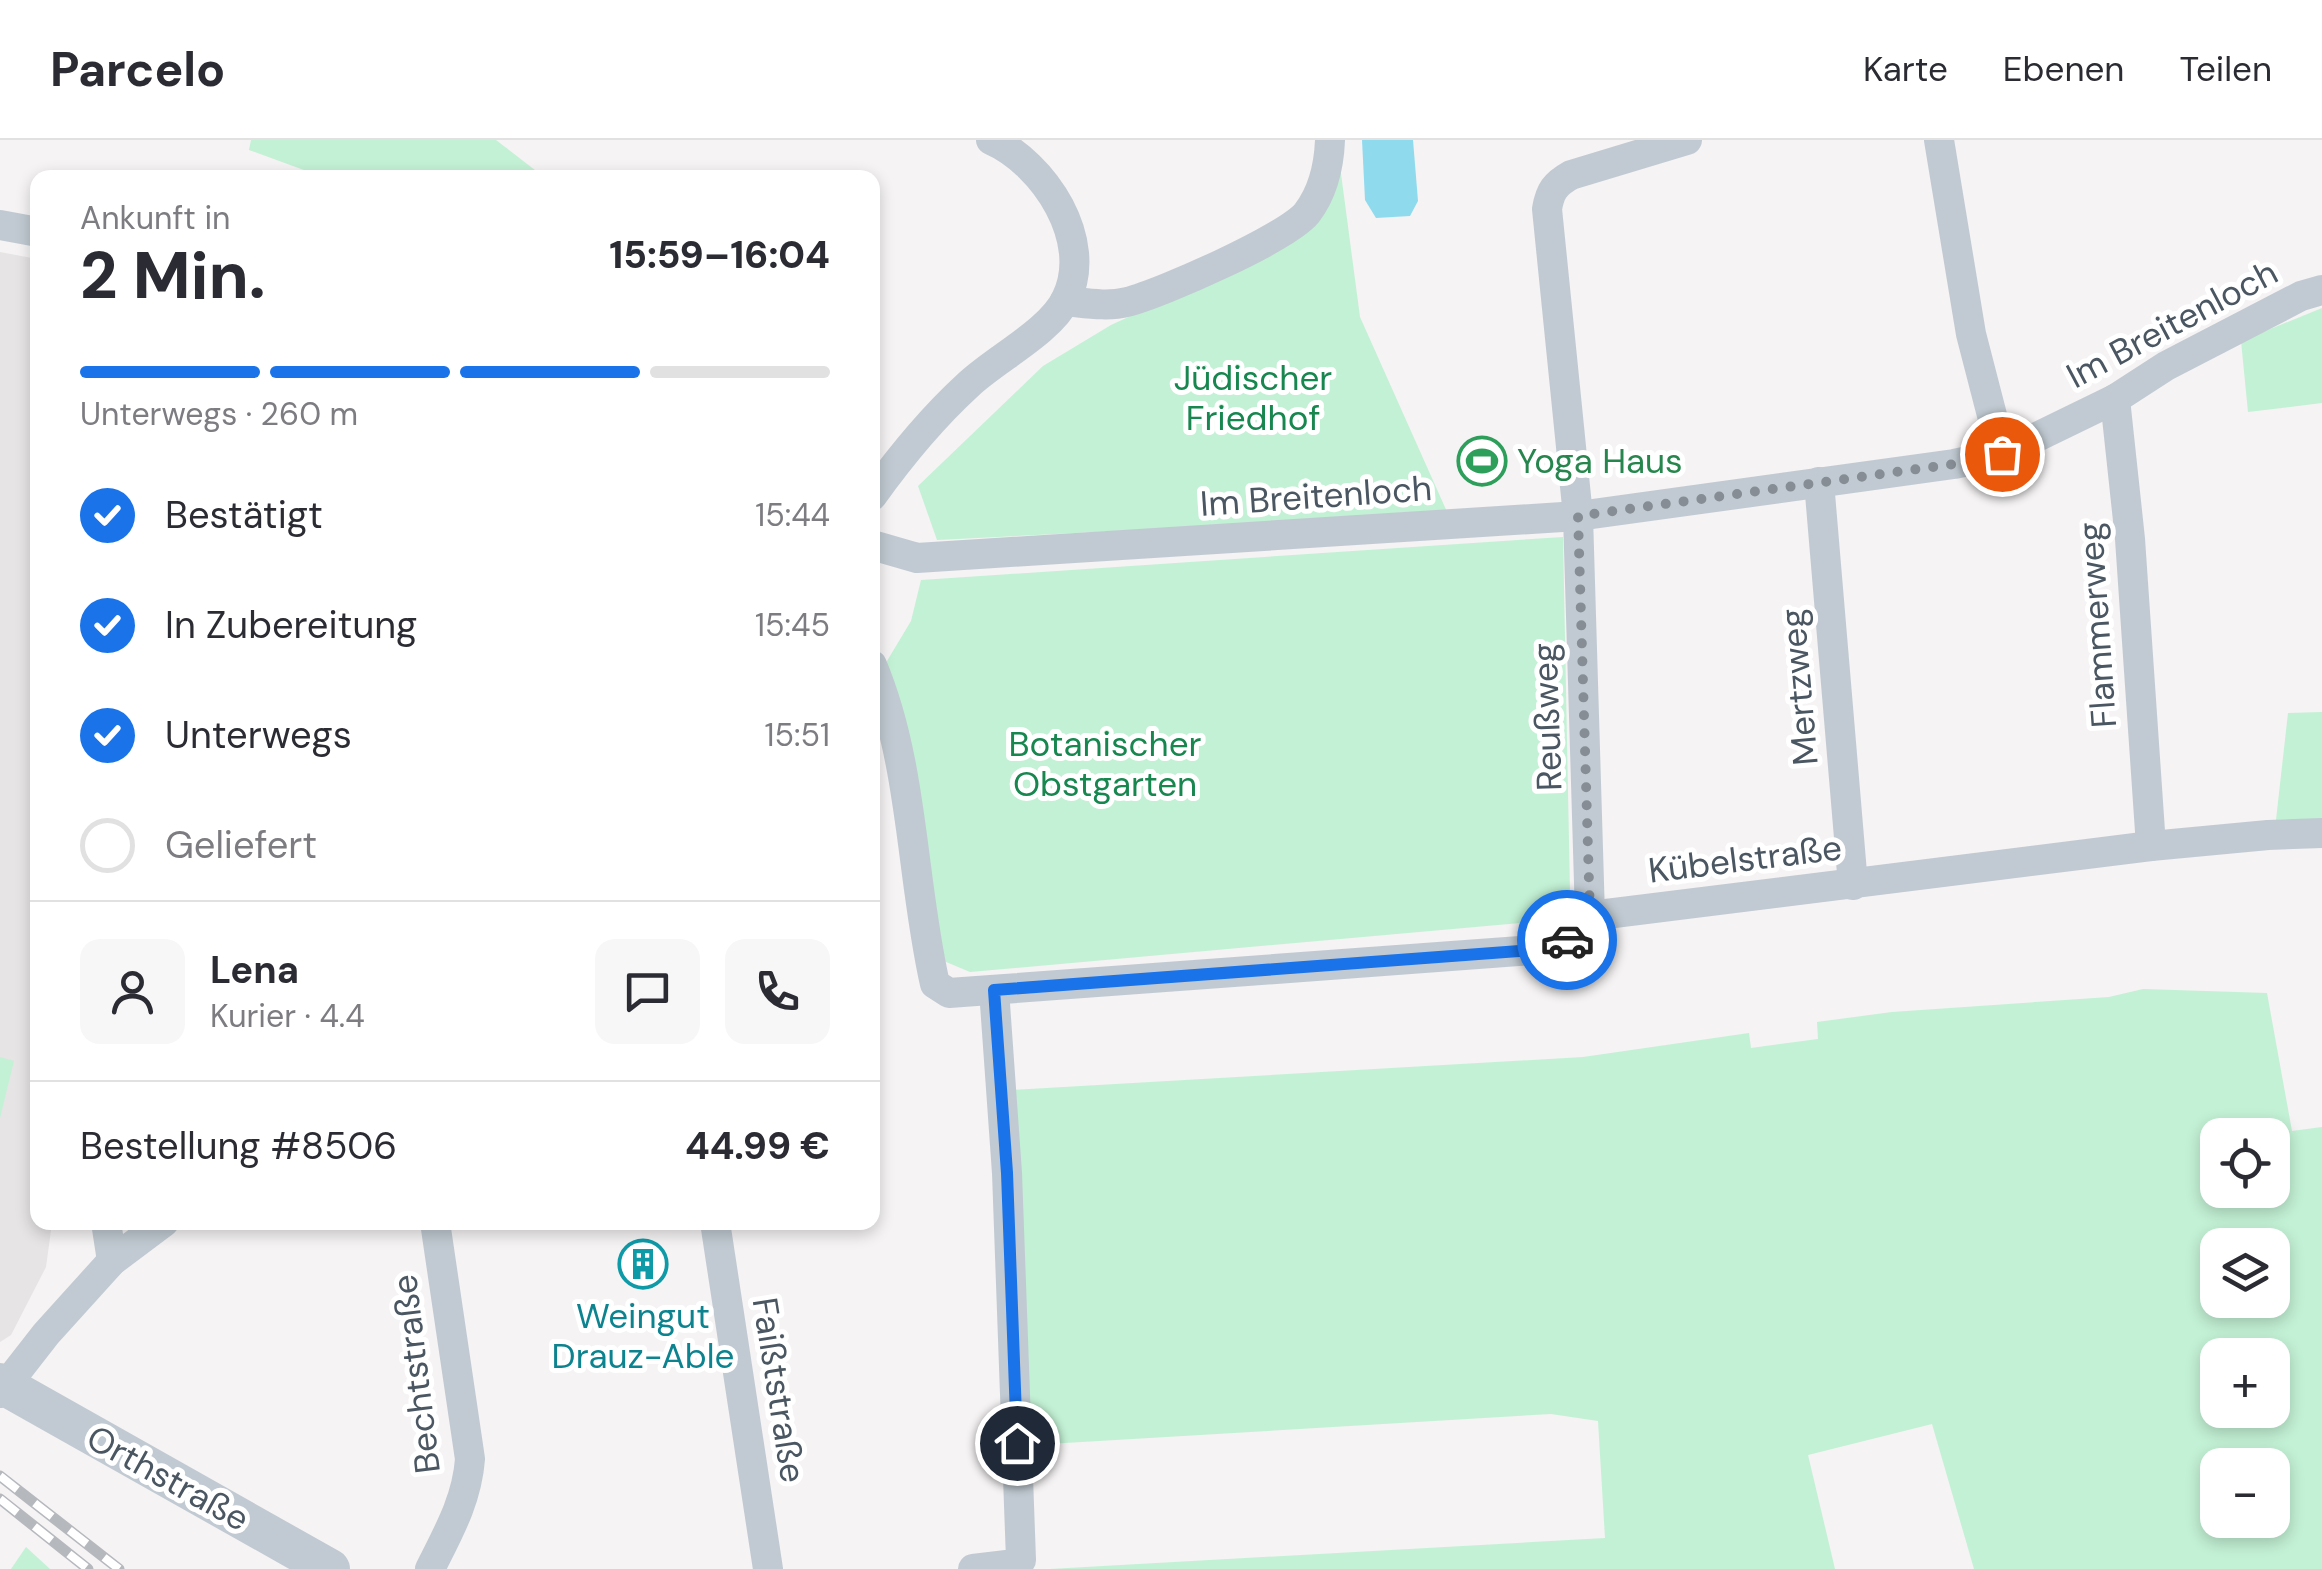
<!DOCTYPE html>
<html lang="de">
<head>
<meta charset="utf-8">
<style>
	:root { --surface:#fff; --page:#f7f7f7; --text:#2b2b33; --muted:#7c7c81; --line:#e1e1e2; --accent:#1a73e8 }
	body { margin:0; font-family:"DM Sans",sans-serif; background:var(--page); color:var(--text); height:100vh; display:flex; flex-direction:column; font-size:38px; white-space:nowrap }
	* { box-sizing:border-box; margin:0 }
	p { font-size:32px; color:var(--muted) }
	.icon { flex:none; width:55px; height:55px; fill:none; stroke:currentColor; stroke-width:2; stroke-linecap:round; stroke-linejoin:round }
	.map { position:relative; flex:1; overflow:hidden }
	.side { position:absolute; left:30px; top:30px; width:850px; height:1060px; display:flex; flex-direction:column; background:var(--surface); border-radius:20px; box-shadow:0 5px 15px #0003 }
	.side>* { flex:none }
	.tools { position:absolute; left:2200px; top:978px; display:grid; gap:20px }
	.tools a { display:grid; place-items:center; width:90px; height:90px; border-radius:20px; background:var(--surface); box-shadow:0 5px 15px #0003; font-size:50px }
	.pin { position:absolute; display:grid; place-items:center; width:85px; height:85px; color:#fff; margin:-42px; border:5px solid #fff; border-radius:50%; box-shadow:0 2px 10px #0007 }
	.courier { position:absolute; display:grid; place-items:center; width:100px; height:100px; margin:-50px; border:8px solid #1a73e8; border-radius:50%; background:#fff; color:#222; box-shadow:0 2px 12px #0007 }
	.summary em { font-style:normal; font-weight:800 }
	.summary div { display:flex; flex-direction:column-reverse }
	.summary { display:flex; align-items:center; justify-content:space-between; height:170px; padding:0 50px }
	h1 { font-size:65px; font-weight:800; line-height:75px }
	.bar { display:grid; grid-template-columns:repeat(4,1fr); gap:15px 10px; align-content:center; height:120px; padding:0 50px }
	.bar i { height:12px; border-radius:8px; background:var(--line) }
	.bar .active { background:var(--accent) }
	.bar p { grid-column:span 4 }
	.line { display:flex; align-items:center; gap:25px; padding:0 50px; border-top:2px solid var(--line) }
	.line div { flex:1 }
	.round { display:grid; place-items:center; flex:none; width:105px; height:105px; border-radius:20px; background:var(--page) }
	ol { padding:0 50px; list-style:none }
	li { display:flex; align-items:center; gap:30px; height:110px }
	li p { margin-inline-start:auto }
	li .icon { padding:10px; border-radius:50%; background:var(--accent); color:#fff; stroke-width:4 }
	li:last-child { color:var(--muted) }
	li i { width:55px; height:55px; border:5px solid var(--line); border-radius:50% }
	header { display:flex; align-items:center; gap:60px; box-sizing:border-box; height:140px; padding:0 50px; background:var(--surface); border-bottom:2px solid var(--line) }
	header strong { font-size:48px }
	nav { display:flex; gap:55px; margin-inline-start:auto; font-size:35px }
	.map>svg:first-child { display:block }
</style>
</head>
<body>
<header>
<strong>Parcelo</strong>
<nav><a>Karte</a><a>Ebenen</a><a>Teilen</a></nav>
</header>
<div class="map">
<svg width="2322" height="1429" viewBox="0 0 2322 1429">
	<rect width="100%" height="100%" fill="#f5f3f3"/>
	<polygon fill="#e6e4e5" points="0,112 37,119 38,1082 52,1083 46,1127 11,1195 0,1202"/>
	<g fill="#c3f1d5" fill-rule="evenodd">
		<polygon points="251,0 496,0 544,37 323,37 249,10"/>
		<polygon points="1340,26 1360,177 1448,374 937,400 918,346 1043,226 1111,185 1277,109"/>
		<polygon points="2322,168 2322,263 2248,272 2241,201"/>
		<polygon points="1563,397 1570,753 1531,782 970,832 939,819 884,526 911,481 921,440"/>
		<polygon points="2322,572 2322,679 2276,680 2288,573"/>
		<path d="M 2143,849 L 2267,853 L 2292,991 L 2322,987 L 2322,1429 L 1974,1429 L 1932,1284 L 1808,1315 L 1835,1429 L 1050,1429 L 1605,1398 L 1598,1281 L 1551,1274 L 1031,1305 L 1011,950 L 1583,917 L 1749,893 L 1751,908 L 1818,899 L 1817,882 L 1892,872 L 2109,857 ZM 2218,995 L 2272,995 L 2272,1050 L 2218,1050 ZM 2218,1105 L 2272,1105 L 2272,1160 L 2218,1160 ZM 2218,1215 L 2272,1215 L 2272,1270 L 2218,1270 ZM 2218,1325 L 2272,1325 L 2272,1380 L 2218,1380 Z"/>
		<polygon points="0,917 14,921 0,978"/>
		<polygon points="26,1407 50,1429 11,1429"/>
	</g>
	<polygon fill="#90daee" points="1362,0 1413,0 1418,61 1410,76 1376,78 1365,60"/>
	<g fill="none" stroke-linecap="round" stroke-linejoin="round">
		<g stroke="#c1cad2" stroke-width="30">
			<polyline points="1939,0 1971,194 2002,314"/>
			<polyline points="0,85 38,92"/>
			<path d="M 1065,161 C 1086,163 1107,167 1127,162 C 1162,153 1287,98 1307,73 C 1323,52 1329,26 1330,0"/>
			<polyline points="2115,259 2130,399 2151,706"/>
			<polyline points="1819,342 1853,745"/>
			<path d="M 872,356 C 900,317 932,278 968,245 C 995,219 1050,192 1066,159 C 1095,101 1044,23 991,0"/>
			<polyline points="872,405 917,418 1578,376 1954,324 2002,314 2115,259 2166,226 2301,156 2322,150"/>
			<path d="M 872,525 C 914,625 911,739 935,844 L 949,853 L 1560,808 L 1590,776 L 2151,706 L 2268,695 L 2322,693"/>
			<path d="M 1590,776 L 1578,376 L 1547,69 C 1550,51 1555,44 1571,35 L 1687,0"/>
			<polyline points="106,1082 112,1121"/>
			<polyline points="715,1082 768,1429"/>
			<polyline points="0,1253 46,1194 112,1121 164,1082"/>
			<path d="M 430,1429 C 448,1393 467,1360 470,1319 L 435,1082"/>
			<polyline points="973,1429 1015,1424 1021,1420 1007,1033 994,850"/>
		</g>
		<polyline stroke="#c1cad2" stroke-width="40" points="0,1243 330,1429"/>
		<g stroke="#b5b8bd" stroke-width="11">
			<g id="rail">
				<polyline points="0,1336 119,1429"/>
				<polyline points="0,1359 88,1429"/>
			</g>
		</g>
		<use href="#rail" stroke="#fff" stroke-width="8" stroke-dasharray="22" stroke-linecap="butt"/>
	</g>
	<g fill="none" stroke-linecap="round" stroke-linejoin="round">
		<polyline stroke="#868d94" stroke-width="10" stroke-dasharray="0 18" points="1567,800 1590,776 1578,376 1954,324 2002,314"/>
		<polyline stroke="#1a73e8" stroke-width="12" points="1017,1303 1007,1033 994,850 1560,808 1567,800"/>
	</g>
	<defs>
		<g id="stadium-ring" transform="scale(2.5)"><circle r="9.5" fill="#fff" stroke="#2e9e5b" stroke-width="1.5"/><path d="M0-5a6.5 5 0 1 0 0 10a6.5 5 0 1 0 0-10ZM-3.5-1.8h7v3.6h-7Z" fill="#2e9e5b"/></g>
		<g id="building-ring" transform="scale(2.5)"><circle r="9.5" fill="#fff" stroke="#0f9aa8" stroke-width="1.5"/><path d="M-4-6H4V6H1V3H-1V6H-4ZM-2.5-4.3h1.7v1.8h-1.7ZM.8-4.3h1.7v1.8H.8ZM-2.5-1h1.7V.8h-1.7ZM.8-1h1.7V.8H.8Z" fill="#0f9aa8"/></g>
	</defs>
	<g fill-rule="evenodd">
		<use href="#stadium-ring" x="1482" y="321"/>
		<use href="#building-ring" x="643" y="1124"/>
	</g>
	<g text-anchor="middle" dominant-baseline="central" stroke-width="10" stroke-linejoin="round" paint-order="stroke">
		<g font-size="35" fill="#4a5661" stroke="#fff">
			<text transform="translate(2172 184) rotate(-28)">Im Breitenloch</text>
			<text transform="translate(1316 356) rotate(-4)">Im Breitenloch</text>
			<text transform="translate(2097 485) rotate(-94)">Flammerweg</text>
			<text transform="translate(1799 547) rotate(-95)">Mertzweg</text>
			<text transform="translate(1547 577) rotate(-92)">Reußweg</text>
			<text transform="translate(1745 719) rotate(-7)">Kübelstraße</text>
			<text transform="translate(416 1234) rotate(-97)">Bechtstraße</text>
			<text transform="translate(779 1250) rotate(81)">Faißtstraße</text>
			<text transform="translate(168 1338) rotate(29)">Orthstraße</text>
		</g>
		<g font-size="35" fill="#17864f" stroke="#fff">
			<text x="1253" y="238">Jüdischer<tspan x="1253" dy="40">Friedhof</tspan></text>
			<text x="1105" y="604">Botanischer<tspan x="1105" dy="40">Obstgarten</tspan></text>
		</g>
		<g font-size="35" fill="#27864d" stroke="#fff" text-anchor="start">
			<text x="1517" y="321">Yoga Haus</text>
		</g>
		<g font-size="35" fill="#0d838f" stroke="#fff">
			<text x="643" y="1176">Weingut<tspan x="643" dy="40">Drauz-Able</tspan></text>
		</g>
	</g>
</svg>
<div class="tools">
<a><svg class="icon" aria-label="locate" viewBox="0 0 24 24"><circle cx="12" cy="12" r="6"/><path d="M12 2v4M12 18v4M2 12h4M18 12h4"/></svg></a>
<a><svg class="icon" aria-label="layers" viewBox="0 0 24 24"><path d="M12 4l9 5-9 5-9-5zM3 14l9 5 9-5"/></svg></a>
<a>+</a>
<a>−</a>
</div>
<div class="pin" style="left:2002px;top:314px;background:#ea580c"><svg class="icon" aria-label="bag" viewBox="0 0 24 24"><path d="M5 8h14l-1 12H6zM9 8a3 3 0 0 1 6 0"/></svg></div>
<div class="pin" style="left:1017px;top:1303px;background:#1f2937"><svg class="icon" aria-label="home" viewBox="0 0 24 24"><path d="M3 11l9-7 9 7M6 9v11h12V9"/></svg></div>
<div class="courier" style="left:1567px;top:800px"><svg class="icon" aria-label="car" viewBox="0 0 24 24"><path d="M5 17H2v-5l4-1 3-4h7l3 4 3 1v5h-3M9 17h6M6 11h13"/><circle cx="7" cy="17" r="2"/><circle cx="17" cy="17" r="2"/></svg></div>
<section class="side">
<div class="summary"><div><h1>2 Min.</h1><p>Ankunft in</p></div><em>15:59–16:04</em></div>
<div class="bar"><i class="active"></i><i class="active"></i><i class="active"></i><i></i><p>Unterwegs · 260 m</p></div>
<ol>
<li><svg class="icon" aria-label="check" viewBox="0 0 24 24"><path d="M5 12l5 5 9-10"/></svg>Bestätigt<p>15:44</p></li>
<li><svg class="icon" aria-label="check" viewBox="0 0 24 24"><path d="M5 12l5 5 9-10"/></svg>In Zubereitung<p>15:45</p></li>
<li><svg class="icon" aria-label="check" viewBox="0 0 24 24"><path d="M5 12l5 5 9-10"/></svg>Unterwegs<p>15:51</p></li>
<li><i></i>Geliefert</li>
</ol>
<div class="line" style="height:180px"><a class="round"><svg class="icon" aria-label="person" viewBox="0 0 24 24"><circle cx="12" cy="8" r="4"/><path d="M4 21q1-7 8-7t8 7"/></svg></a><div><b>Lena</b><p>Kurier · 4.4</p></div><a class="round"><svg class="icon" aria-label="chat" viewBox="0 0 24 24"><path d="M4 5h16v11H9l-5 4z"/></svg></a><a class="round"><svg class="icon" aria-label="phone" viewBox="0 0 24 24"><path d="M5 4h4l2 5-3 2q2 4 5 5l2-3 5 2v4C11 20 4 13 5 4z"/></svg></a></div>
<div class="line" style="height:130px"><div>Bestellung #8506</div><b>44.99 €</b></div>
</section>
</div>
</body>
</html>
